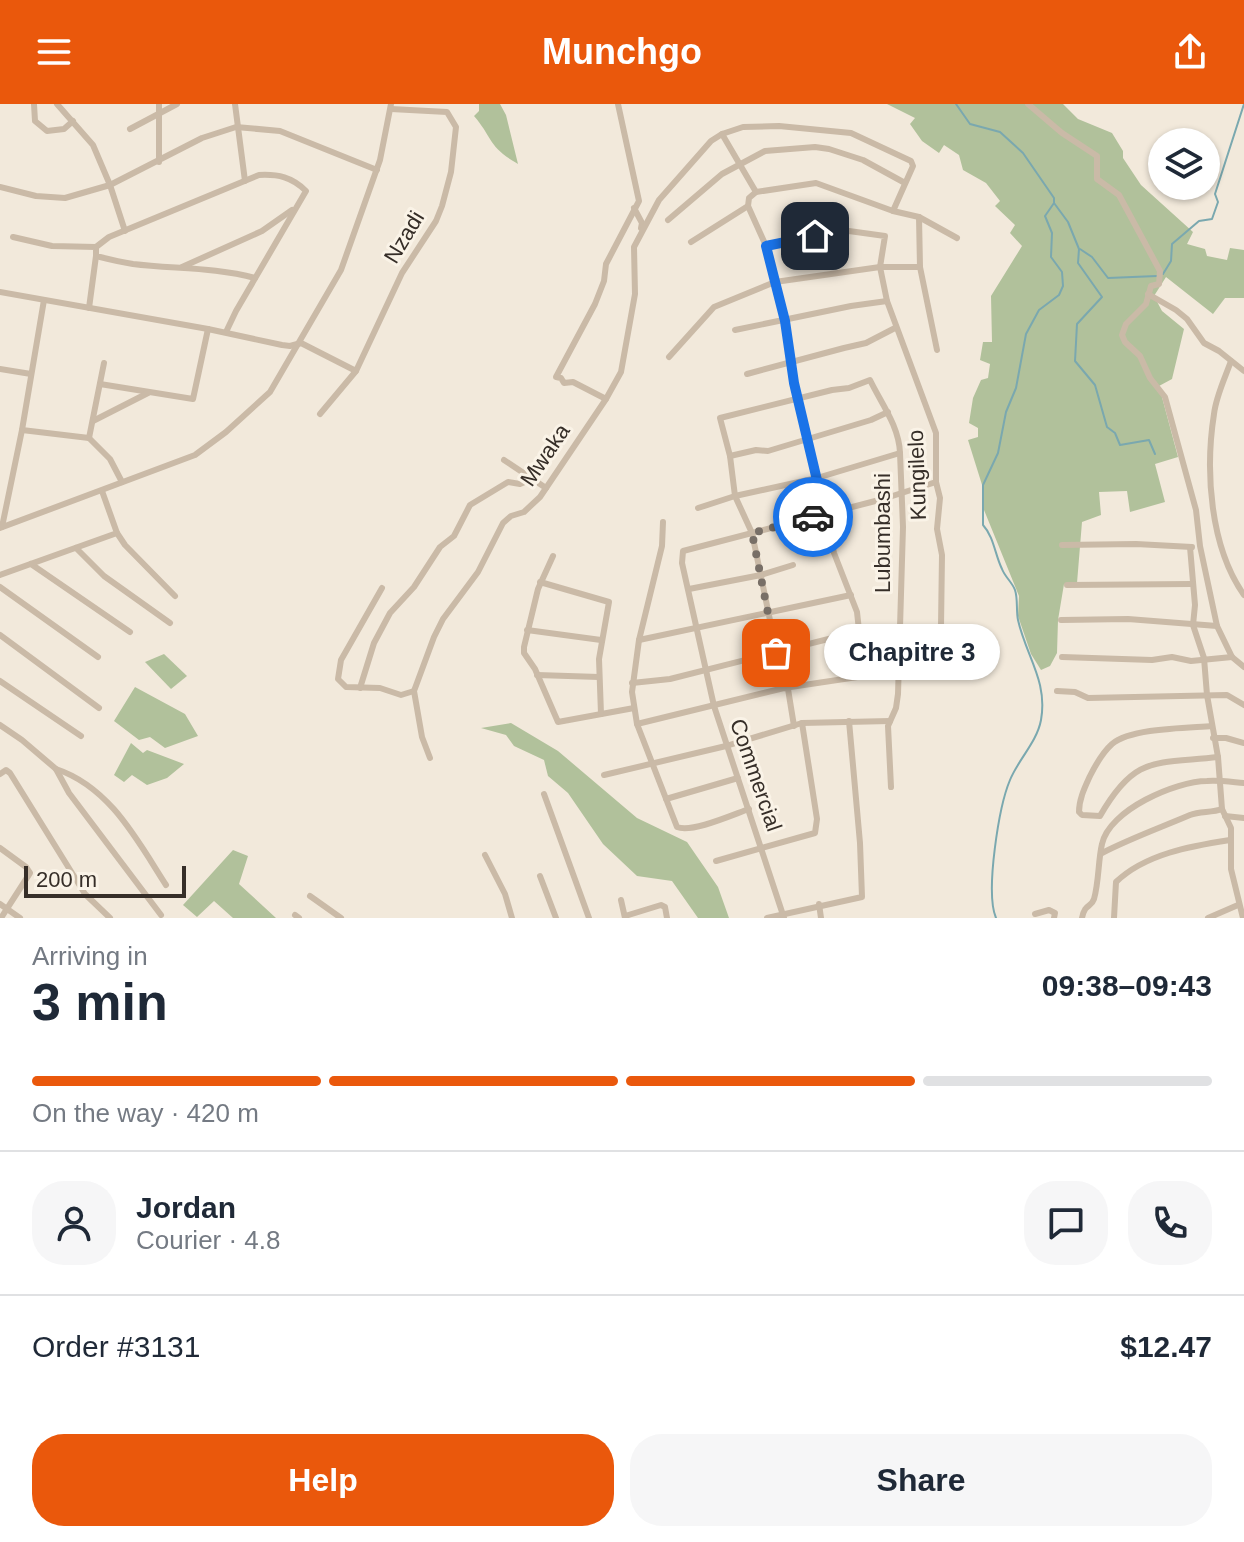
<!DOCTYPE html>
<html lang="en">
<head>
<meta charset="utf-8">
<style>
	:root { --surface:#fff; --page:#f6f6f7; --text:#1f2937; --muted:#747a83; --line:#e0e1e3; --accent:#ea580c }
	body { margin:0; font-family:Helvetica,sans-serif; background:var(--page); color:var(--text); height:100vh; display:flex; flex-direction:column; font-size:30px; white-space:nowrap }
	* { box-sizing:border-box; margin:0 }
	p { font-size:26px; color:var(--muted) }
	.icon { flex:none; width:44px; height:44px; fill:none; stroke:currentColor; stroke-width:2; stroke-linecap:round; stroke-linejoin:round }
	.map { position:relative; height:814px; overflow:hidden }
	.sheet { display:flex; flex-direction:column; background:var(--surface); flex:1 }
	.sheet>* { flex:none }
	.buttons { position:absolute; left:1148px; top:24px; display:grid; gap:16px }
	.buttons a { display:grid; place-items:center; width:72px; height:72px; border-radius:50%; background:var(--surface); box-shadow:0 2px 6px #0004; font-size:40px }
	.scale { position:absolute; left:24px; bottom:20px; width:162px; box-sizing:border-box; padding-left:8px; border:4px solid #362e28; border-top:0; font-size:22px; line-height:28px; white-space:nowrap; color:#362e28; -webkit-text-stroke:6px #faf3e7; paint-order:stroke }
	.pin { position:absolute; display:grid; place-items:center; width:68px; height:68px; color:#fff; margin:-34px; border-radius:16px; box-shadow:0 4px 12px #0006 }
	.courier { position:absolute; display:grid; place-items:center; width:80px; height:80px; margin:-40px; border:6px solid #1a73e8; border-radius:50%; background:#fff; color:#222; box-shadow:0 2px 10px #0007 }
	.bubble { position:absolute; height:56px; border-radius:28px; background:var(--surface); box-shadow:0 2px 6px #0004; font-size:26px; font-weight:700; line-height:56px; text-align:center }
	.summary em { font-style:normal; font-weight:700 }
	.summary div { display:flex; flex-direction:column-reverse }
	.summary { display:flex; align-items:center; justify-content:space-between; height:136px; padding:0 32px }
	h1 { font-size:52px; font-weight:700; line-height:60px }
	.bar { display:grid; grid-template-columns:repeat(4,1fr); gap:12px 8px; align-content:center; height:96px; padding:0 32px }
	.bar i { height:10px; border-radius:6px; background:var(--line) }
	.bar .active { background:var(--accent) }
	.bar p { grid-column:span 4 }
	.line { display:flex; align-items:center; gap:20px; padding:0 32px; border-top:2px solid var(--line) }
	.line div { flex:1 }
	.round { display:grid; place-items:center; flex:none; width:84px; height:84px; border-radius:32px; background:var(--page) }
	.button { display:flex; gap:16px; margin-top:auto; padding:16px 32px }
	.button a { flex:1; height:92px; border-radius:32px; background:var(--accent); color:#fff; font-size:32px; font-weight:700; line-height:92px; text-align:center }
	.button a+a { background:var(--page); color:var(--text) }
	header { display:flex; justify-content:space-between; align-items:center; height:104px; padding:0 32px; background:var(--accent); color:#fff; font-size:36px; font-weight:700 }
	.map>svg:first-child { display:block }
</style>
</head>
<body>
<header><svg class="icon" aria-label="menu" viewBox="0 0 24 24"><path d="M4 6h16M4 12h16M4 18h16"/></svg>Munchgo<svg class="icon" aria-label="share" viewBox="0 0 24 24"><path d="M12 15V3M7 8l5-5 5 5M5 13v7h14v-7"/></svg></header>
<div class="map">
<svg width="1244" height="814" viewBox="0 0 1244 814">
	<rect width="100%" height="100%" fill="#f2e9db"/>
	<g fill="#b1c19b">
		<path d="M 479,0 L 500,0 L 506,11 L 518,60 C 488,43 493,34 474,12 L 479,7 Z"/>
		<polygon points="887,0 1063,0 1078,15 1112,29 1123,47 1123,54 1141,81 1193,128 1187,140 1205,145 1207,152 1227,156 1230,144 1244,146 1244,194 1225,194 1213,210 1166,173 1154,192 1162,207 1184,225 1172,275 1159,282 1178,353 1155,360 1165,398 1130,408 1127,387 1099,388 1101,411 1082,418 1077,479 1064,480 1058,516 1057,549 1050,562 1041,566 1031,550 1018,512 1019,492 984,406 983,384 968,336 978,333 978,324 969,319 973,294 981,276 988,274 990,260 980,256 983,238 992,238 991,192 1022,142 1010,129 1015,121 995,102 1000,97 986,79 963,66 959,51 944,41 939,49 922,37 910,20 915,14"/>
		<polygon points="164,550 187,572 171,585 145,558"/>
		<polygon points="135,583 185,610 198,632 165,644 150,633 139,636 114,617"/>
		<polygon points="511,619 558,647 637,714 687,738 718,783 729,814 698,814 672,777 637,772 603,740 568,689 548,672 544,656 514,642 506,631 481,624"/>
		<polygon points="131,639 143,649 147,646 184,660 167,674 147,681 132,671 124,678 114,671"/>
		<polygon points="233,746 248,752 239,780 276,814 233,814 214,797 197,813 183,801"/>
	</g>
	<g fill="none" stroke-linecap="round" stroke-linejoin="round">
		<g stroke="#7aa8af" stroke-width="2">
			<path d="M 956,0 L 970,20 L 1000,28 L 1023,49 L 1054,94 L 1054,99 L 1045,112 L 1052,129 L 1051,153 L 1062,168 L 1063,182 L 1059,191 L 1039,206 L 1026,230 L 1016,284 L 1006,308 L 998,349 L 983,381 L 983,421 C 994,433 995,451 1002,465 C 1005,473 1012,478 1015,486 C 1018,495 1016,506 1018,516 C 1026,552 1048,577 1041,616 C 1037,638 1018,656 1010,676 C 999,702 985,788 996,814"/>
			<polyline points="1054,99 1068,118 1079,145 1078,159 1102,193 1077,220 1075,257 1095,281 1107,323 1115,329 1120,341 1149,336 1155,350"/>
			<polyline points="1080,145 1092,153 1108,174 1157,172"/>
			<polyline points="1163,170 1171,157 1172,140 1199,117 1212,115 1218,98 1215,90 1244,0"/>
		</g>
		<g stroke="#cabaa7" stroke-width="6">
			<polyline points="34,0 35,17 47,27 64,25 73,17"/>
			<polyline points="57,0 93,41 110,81 125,127"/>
			<polyline points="235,0 245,77"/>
			<polyline points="1028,0 1062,29 1097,52 1097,75 1119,91 1160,167 1159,180 1151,182 1146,200 1126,220 1122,231 1125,238 1140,252 1150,274 1165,293 1196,406 1200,442 1217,522 1232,553 1244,563"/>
			<polyline points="130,25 177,0"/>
			<polyline points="722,30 756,88"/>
			<polyline points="159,58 159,0"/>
			<polyline points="0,83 36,92 65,94 110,81 202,34 236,23 280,27 377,66"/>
			<polyline points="634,104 642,119 641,124"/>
			<polyline points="919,113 920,163 937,246"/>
			<polyline points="668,116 722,70 765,47 815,43 829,45 863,56 905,79"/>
			<path d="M 13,133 L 52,142 L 96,143 L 96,152 C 108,155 121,158 133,160 C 174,165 215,163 255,174"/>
			<polyline points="691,138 748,102 749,94 756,88 816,79 893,107 919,113 957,134"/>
			<polyline points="766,142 849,127 885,132 880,163 887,197 936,329 936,378 940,394 937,425 942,451 941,522"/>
			<path d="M 96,143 L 109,133 L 259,71 C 278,70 292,73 306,87 L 236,207 L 226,228"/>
			<polyline points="182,163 262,127 292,106"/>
			<polyline points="0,188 208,225 282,241 290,242 301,239 356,267 402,169 436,117 442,102 451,68 456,23 447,8 391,5"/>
			<polyline points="1148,190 1176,206 1187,215 1204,239 1219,247 1244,267"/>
			<polyline points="89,204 96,152"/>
			<polyline points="735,226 851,202 887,197"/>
			<polyline points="669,253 714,203 775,178 880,163 920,163"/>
			<path d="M 1231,257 C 1225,274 1216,292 1214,310 C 1205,367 1210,443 1244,491"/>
			<polyline points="0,265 31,270"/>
			<polyline points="747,270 844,244 866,239 895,224"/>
			<polyline points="100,280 193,295 208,225"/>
			<polyline points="606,295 573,278 564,279 561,274 556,273 595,200 604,177 606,160 639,97 618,0"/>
			<polyline points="320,310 356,267"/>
			<polyline points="93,317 148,289"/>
			<polyline points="22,326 89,334 104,259"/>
			<polyline points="89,334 110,355 122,378"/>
			<polyline points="730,352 756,346 768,347 871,316 888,308"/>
			<polyline points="504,356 546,384"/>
			<polyline points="698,404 735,392 817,374 900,349"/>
			<path d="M 663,418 L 662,442 L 639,536 L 632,588 L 637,620 L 677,723 C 692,729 732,711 749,705"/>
			<polyline points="2,423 22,326 44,196"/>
			<polyline points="0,424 195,351 226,328 270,288 341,166 380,56 391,0"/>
			<polyline points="117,429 125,441 175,492"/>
			<polyline points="801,439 830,432"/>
			<polyline points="1062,441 1136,440 1192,443"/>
			<polyline points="1190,443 1195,501 1193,521 1204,554 1207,591 1218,653 1222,705 1231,724 1231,765 1243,814"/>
			<polyline points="76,444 104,472 170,519"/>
			<polyline points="553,452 538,485 524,543 524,549 535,565 558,618 634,604"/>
			<polyline points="31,460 130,528"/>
			<polyline points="0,471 117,429 102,387"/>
			<polyline points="540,478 609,498 599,555 601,610"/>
			<polyline points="1067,481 1191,480"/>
			<polyline points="0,483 98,553"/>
			<polyline points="382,484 341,556 338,575 346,583 380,584 401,591 414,587"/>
			<polyline points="689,485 761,471 793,461"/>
			<polyline points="1061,516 1128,515 1217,522"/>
			<polyline points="527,526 601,536"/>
			<polyline points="0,531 99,604"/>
			<polyline points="639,536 851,491"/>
			<polyline points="1062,553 1152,556 1172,553 1191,557 1232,553"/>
			<polyline points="537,571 599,573"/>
			<polyline points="0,577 81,632"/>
			<polyline points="632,579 670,575 860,527"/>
			<polyline points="360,584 374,539 390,509 414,483 440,443 454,432 470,401 508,378 520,380 532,375"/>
			<polyline points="1057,587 1075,588 1088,594 1227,591 1244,601"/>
			<polyline points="637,620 784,584 864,572 857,508 834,449 794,279 785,217 766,142 748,102"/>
			<polyline points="0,621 22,636 56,665 69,689 161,811"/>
			<path d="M 794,622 L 788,585 L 784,584 L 752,429 L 735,392 L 730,352 L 720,314 L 832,286 L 849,284 L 870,276 C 881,299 899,322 900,349 L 903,423 L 898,590 L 896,604 L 888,622 L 891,683"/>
			<path d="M 1212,622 C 1187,624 1131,624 1112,640 C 1102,649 1096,660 1090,672 C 1085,683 1079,695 1079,708 L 1082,711 L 1100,712 C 1135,651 1154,660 1218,653"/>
			<polyline points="1213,634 1226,634 1244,639"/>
			<polyline points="430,654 422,633 414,587 434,533 443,515 478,468 503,419 511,412 524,408 540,393 606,295 621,268 635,190 634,143 659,96 711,37 722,30 743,23 779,22 851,29 911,57 913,62 893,107"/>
			<path d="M 56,665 C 110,683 137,736 166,781"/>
			<polyline points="0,670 6,666 10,669 85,790 110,814"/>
			<polyline points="604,671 726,642 802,619 890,617"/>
			<polyline points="544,690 589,814"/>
			<polyline points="666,695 738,674"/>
			<polyline points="1225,712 1244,714"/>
			<polyline points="0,744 26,763 30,769 1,814"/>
			<path d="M 1102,749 C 1131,734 1162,723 1190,711 C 1200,707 1212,709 1222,705"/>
			<polyline points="485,751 505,790 512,814"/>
			<polyline points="716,757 815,729 817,715 802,619"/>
			<polyline points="540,772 556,814"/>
			<polyline points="310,792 341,814"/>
			<polyline points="621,796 625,814"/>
			<polyline points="0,800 20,814"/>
			<polyline points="819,800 821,814"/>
			<polyline points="1035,810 1049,806 1055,809 1054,814"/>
			<polyline points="295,811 299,814"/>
			<polyline points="625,812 661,801 665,803 667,814"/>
			<polyline points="767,814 862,793 860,739 849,617"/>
			<polyline points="784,814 714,602 682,459 683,447 883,395 936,378"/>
			<path d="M 1082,814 C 1085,799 1091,804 1094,795 C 1099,778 1098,757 1102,740 C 1109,706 1176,677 1207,677 C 1219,676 1232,678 1244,679"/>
			<path d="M 1114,814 L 1116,778 C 1145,750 1191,742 1230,736"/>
			<polyline points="1208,814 1238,801"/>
		</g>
	</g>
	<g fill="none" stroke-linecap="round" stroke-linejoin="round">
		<polyline stroke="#786f67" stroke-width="8" stroke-dasharray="0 14.4" points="776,549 752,429 813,413"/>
		<polyline stroke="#1a73e8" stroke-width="10" points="813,413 825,410 794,279 785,217 766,142 815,132"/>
	</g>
	<g text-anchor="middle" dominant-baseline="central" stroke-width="6" stroke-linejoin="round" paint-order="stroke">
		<g font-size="22" fill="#362e28" stroke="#faf3e7">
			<text transform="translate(404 133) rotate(-59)">Nzadi</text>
			<text transform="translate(545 351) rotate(-56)">Mwaka</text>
			<text transform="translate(917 371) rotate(-92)">Kungilelo</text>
			<text transform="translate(882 429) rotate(-90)">Lubumbashi</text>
			<text transform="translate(756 671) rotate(71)">Commercial</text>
		</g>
	</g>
</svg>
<div class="buttons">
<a><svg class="icon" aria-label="layers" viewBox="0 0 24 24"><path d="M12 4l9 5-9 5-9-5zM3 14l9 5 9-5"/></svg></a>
</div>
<div class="scale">200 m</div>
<div class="pin" style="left:776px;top:549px;background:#ea580c"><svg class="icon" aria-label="bag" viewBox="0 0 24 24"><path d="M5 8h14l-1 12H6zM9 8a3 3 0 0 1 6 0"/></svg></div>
<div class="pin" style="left:815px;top:132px;background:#1f2937"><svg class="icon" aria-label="home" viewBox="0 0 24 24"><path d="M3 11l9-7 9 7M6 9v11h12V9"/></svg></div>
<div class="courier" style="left:813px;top:413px"><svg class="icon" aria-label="car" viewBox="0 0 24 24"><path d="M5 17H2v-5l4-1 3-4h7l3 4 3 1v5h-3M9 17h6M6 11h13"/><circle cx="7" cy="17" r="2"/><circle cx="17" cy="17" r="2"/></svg></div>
<div class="bubble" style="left:824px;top:520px;width:176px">Chapitre 3</div>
</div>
<section class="sheet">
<div class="summary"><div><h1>3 min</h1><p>Arriving in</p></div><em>09:38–09:43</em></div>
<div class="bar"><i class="active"></i><i class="active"></i><i class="active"></i><i></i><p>On the way · 420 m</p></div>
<div class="line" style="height:144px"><a class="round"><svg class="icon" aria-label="person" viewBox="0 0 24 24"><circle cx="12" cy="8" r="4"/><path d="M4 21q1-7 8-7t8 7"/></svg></a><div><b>Jordan</b><p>Courier · 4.8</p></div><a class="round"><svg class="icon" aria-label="chat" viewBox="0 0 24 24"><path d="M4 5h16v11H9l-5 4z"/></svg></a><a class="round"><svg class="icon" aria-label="phone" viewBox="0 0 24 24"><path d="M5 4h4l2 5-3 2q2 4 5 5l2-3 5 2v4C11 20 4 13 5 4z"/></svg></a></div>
<div class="line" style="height:104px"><div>Order #3131</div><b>$12.47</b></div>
<div class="button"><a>Help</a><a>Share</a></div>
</section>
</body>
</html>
